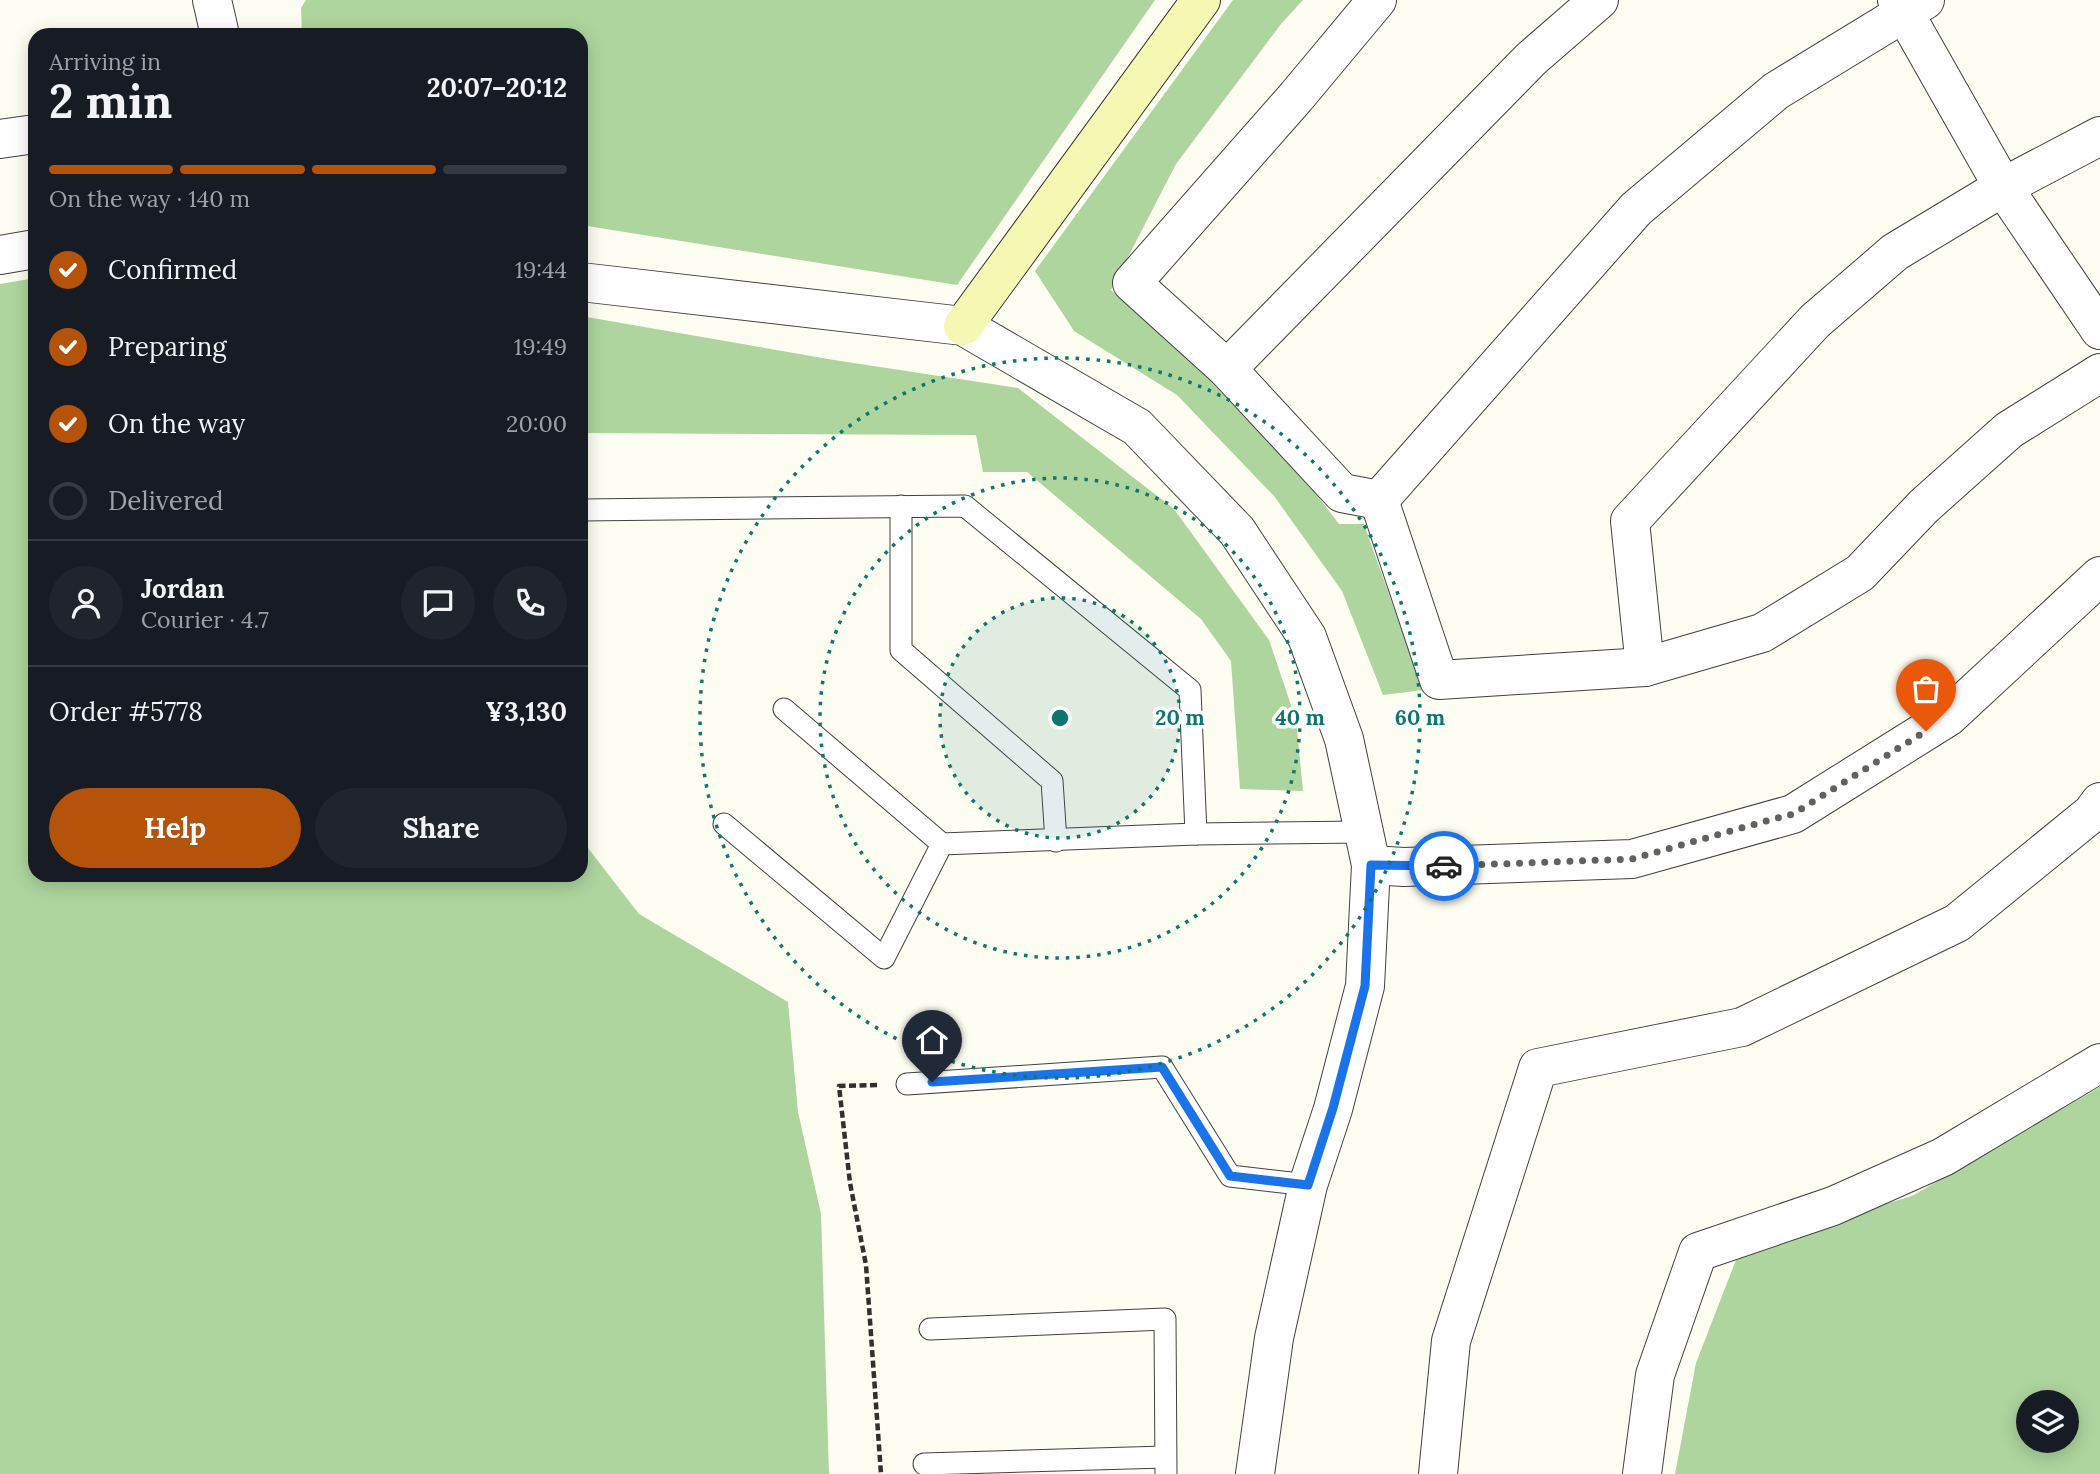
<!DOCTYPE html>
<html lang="en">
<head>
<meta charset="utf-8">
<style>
	:root { --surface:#171b24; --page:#20242c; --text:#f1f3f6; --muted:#9ea1a6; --line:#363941; --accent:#b45309 }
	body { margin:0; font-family:Lora,serif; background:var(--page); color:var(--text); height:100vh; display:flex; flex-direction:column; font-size:26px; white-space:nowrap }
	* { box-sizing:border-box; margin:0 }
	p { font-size:23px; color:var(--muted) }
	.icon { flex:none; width:38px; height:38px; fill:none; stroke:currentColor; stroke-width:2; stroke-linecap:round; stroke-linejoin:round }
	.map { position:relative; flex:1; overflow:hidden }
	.panel { position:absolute; left:28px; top:28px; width:560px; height:854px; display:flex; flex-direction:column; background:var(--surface); border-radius:21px; box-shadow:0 4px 18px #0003 }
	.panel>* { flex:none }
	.tools { position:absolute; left:2016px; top:1390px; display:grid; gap:14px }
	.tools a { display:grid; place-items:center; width:63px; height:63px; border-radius:50%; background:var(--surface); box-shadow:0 4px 18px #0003; font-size:35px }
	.pin { position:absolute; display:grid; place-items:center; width:60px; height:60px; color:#fff; margin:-72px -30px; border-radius:50% 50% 50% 0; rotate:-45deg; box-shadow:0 0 7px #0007 }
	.pin .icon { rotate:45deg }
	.courier { position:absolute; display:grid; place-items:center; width:70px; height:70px; margin:-35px; border:5px solid #1a73e8; border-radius:50%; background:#fff; color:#222; box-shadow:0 2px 9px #0007 }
	.overview em { font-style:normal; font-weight:700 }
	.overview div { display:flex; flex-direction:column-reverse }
	.overview { display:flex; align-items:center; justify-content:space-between; height:119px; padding:0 21px }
	h1 { font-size:46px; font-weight:700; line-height:52px }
	.bar { display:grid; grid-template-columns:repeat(4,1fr); gap:10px 7px; align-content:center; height:84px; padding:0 21px }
	.bar i { height:9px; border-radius:5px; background:var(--line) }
	.bar .current { background:var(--accent) }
	.bar p { grid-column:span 4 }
	.line { display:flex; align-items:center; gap:18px; padding:0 21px; border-top:2px solid var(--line) }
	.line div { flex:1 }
	.round { display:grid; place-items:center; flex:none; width:74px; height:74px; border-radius:37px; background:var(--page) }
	ol { padding:0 21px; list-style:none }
	li { display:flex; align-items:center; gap:21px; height:77px }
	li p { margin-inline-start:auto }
	li .icon { padding:7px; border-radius:50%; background:var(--accent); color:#fff; stroke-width:4 }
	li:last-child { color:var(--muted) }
	li i { width:38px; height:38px; border:4px solid var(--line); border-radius:50% }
	.action { display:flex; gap:14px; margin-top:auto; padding:14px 21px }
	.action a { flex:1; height:80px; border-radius:42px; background:var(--accent); color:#fff; font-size:28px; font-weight:700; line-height:80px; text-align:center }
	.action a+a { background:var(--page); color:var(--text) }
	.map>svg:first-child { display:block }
</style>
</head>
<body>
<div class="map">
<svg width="2100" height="1474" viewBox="0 0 2100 1474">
	<rect width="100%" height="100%" fill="#fefdf1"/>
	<g fill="#aed59e" fill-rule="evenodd">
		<polygon points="306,0 1155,0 957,285 581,225 581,35 302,35 301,8"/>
		<polygon points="1233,0 1303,0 1281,24 1176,164 1111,290 1258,418 1339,524 1364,524 1423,690 1383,695 1342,591 1274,496 1177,395 1074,331 1035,271"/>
		<polygon points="35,278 35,875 581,875 581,839 639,914 788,1002 798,1112 821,1214 829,1474 0,1474 0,284"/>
		<polygon points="581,316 834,360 1018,388 1174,509 1269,640 1296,720 1303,791 1240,789 1231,661 1201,619 1027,472 983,472 976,435 581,433"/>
		<path d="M 2100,1087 L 2100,1474 L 1675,1474 L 1696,1363 L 1741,1247 L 1912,1196 ZM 2028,1402 L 2067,1402 L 2067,1440 L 2028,1440 Z"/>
	</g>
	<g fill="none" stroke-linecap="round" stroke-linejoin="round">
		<g stroke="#414141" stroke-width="23">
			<g id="lane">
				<polyline points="901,506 901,650 1052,781 1056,841"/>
				<polyline points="581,510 965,506 1190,690 1196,834"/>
				<polyline points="784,709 942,844"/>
				<polyline points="724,824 884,958 942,844 1196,834 1364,832"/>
				<polyline points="907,1084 1162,1067 1230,1176 1308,1185"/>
				<polyline points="930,1329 1165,1319 1166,1474"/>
				<polyline points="924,1464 1165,1457"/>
			</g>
		</g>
		<g stroke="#414141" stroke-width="40">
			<g id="street">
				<polyline points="212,0 220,35"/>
				<polyline points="1377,0 1296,97 1132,283 1227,369 1342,493 1379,500 1439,680 1645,667 1762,633 1860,573 1924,506 2009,430 2100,373"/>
				<polyline points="1897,0 2003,187 2100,330"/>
				<polyline points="0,139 35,134"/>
				<polyline points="0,255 35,249"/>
				<polyline points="581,282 963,326 1137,427 1237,531 1307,637 1344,739 1371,865 1365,986 1333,1109 1308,1185 1274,1338 1255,1474"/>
				<polyline points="1227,369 1531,59 1599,0"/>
				<polyline points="1379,500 1636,209 1776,91 1925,0"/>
				<polyline points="1645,667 1630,521 1815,321 1895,252 2003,187 2100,136"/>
				<polyline points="1371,865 1404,867 1632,859 1793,814 1948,717 2100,576"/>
				<polyline points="1438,1474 1451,1341 1538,1068 1742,1027 1957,923 2092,813 2100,802"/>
				<polyline points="1642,1474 1655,1375 1698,1252 1833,1206 1943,1157 2100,1063"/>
			</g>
		</g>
		<g stroke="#303030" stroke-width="40">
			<polyline id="secondary" points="963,326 1201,0"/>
		</g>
		<polyline stroke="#303030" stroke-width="4.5" stroke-dasharray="7 3.5" stroke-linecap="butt" points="877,1085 839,1086 850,1183 866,1265 881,1474"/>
		<use href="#lane" stroke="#fff" stroke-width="21"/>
		<use href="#street" stroke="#fff" stroke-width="38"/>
		<use href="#secondary" stroke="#f5f8b2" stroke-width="38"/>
	</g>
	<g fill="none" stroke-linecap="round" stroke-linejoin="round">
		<polyline stroke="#62625d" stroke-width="7" stroke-dasharray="0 12.6" points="1444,866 1632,859 1766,821 1793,814 1926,731"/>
		<polyline stroke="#1a73e8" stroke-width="9" points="932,1082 1162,1067 1230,1176 1308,1185 1333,1108 1365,986 1371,865 1444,866"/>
	</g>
	<circle cx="1060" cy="718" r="120" fill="#0f766e" fill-opacity=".12"/>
	<g fill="none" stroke="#0f766e" stroke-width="3.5" stroke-dasharray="3.5 7">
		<circle cx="1060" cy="718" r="120"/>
		<circle cx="1060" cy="718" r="240"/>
		<circle cx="1060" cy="718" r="360"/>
	</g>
	<circle cx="1060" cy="718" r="10" fill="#0f766e" stroke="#fff" stroke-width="3.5"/>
	<g font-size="21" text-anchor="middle" font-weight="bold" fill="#0f766e" stroke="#fff" stroke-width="7" stroke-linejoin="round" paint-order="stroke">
		<text x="1180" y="725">20 m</text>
		<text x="1300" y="725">40 m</text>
		<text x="1420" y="725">60 m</text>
	</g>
</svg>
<div class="tools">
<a><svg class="icon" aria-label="layers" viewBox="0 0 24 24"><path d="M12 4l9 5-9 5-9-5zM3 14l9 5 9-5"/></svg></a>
</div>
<div class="pin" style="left:1926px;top:731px;background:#ea580c"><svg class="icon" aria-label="bag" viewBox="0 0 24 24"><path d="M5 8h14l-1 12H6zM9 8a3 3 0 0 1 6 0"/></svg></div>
<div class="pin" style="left:932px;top:1082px;background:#1f2937"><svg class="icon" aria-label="home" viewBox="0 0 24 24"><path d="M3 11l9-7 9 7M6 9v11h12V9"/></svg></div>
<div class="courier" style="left:1444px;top:866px"><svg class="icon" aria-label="car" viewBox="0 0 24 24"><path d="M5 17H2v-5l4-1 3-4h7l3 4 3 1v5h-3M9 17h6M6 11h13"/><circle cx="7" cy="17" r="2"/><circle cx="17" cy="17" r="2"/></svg></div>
<section class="panel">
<div class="overview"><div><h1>2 min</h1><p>Arriving in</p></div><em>20:07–20:12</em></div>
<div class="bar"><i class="current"></i><i class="current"></i><i class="current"></i><i></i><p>On the way · 140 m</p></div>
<ol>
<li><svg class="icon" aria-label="check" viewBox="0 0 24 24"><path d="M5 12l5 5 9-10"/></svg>Confirmed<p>19:44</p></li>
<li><svg class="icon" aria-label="check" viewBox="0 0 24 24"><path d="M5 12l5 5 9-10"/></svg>Preparing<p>19:49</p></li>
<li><svg class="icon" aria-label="check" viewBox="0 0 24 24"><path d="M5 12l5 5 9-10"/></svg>On the way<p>20:00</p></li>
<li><i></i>Delivered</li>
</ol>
<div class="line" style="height:126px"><a class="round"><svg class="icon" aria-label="person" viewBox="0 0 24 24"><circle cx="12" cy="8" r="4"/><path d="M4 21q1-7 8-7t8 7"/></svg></a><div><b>Jordan</b><p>Courier · 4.7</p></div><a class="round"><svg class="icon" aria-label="chat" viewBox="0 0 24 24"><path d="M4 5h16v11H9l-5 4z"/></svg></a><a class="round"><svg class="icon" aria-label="phone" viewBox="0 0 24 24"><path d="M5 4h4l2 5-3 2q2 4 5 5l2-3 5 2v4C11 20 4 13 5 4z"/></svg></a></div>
<div class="line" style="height:91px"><div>Order #5778</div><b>¥3,130</b></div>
<div class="action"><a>Help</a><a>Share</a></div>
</section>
</div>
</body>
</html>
